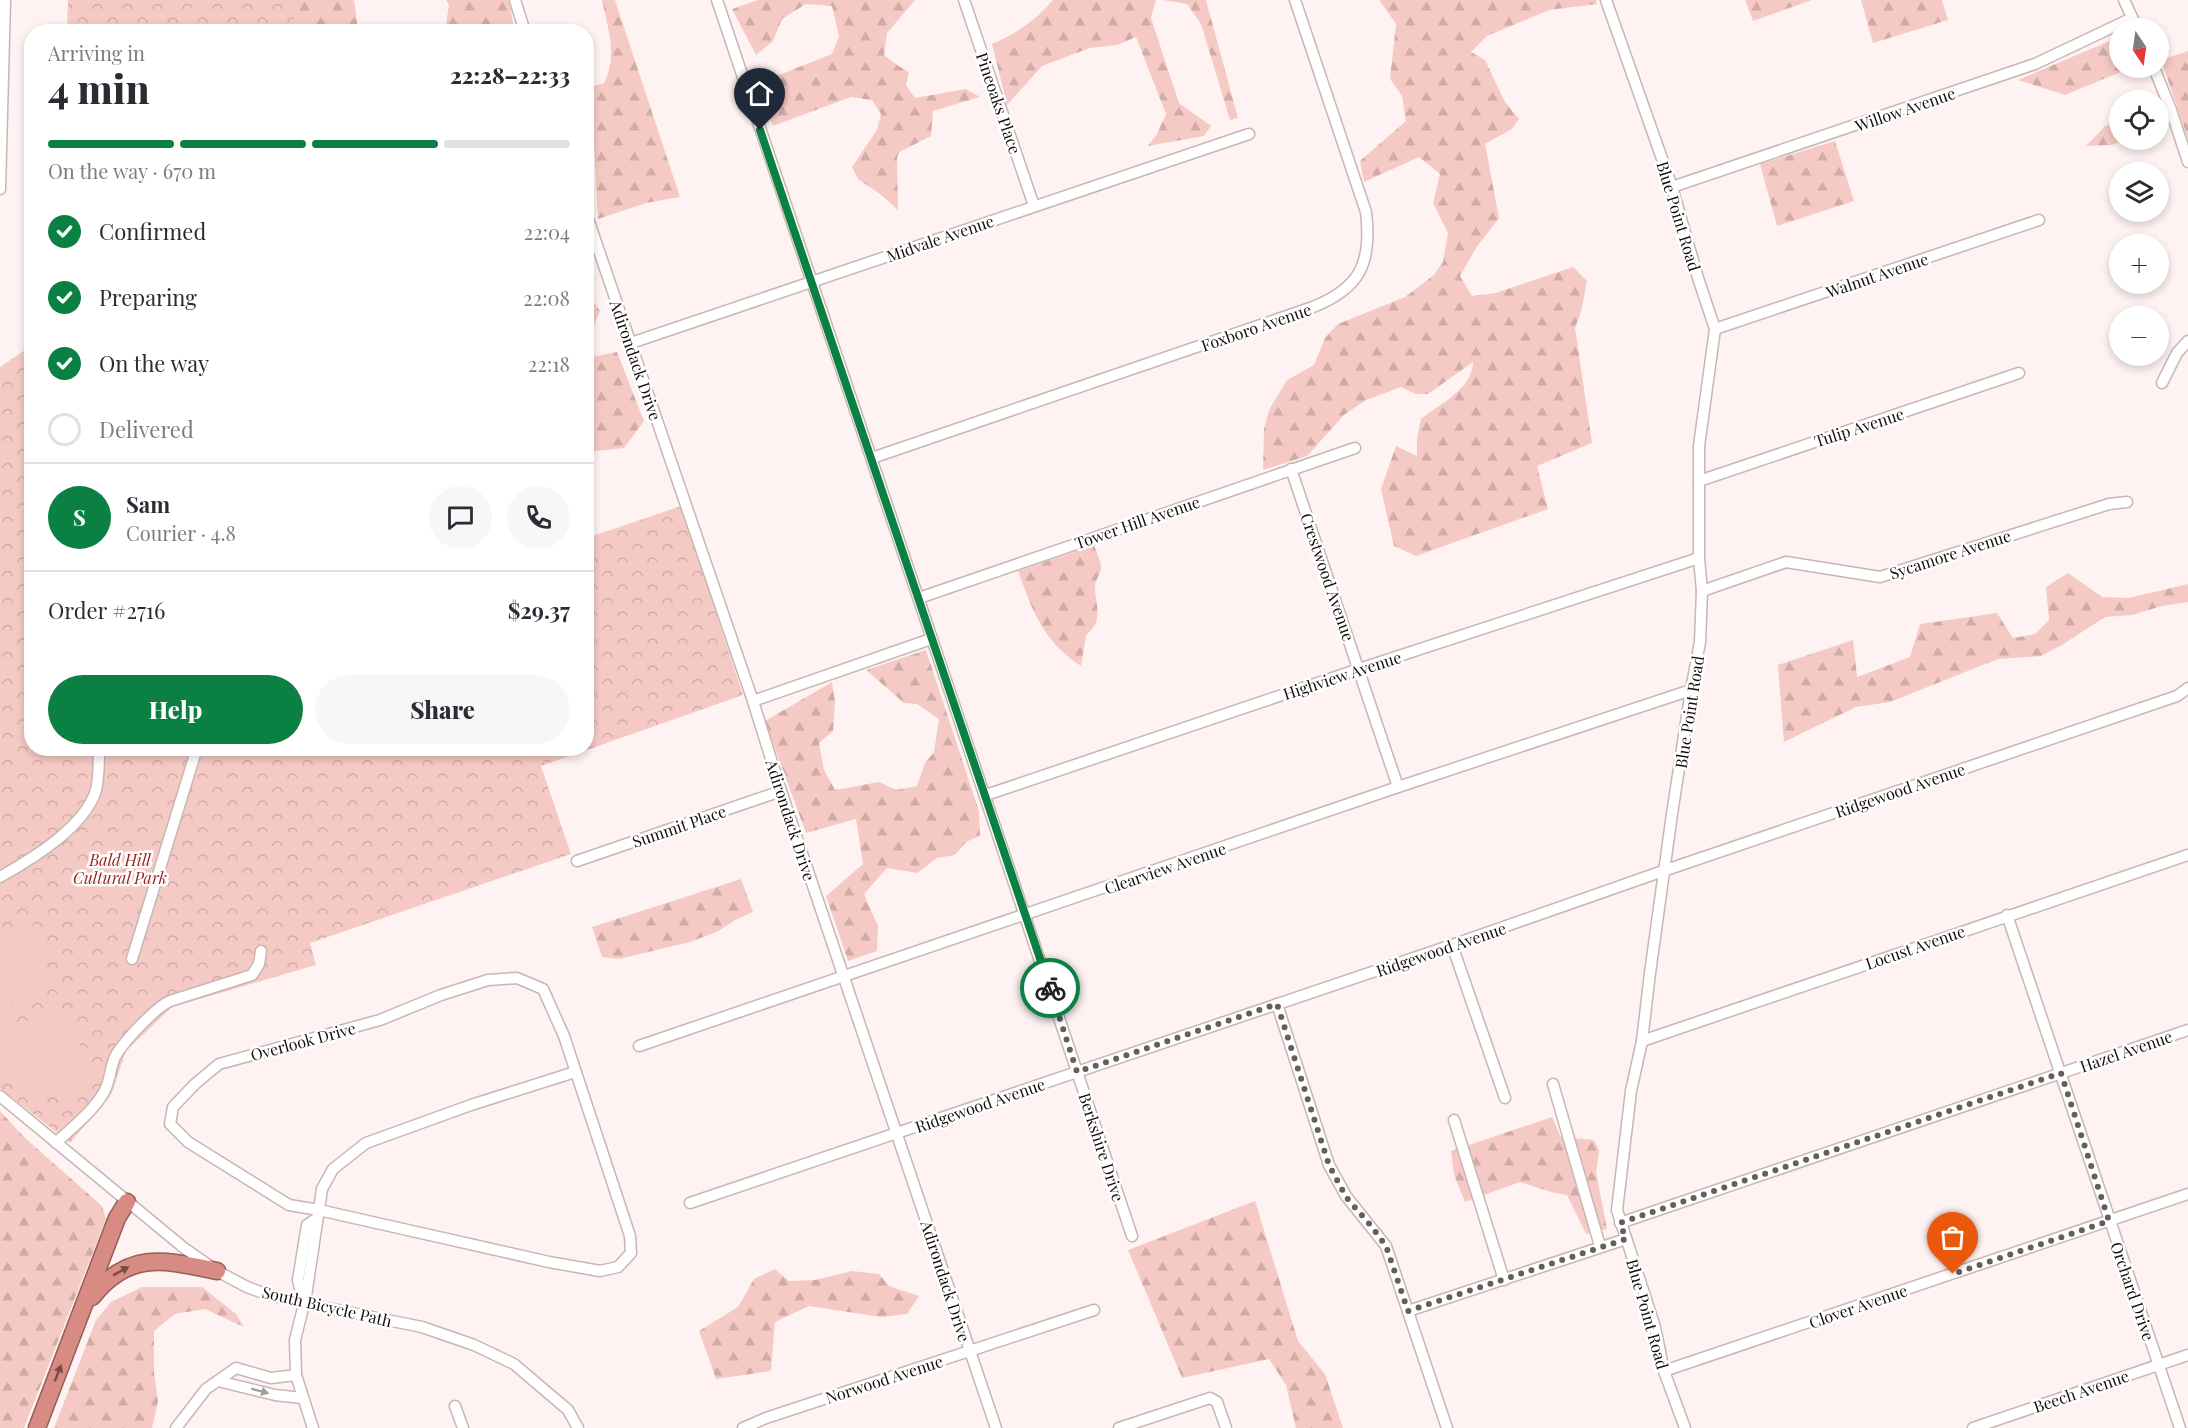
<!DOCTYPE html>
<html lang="en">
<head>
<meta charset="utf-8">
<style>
	:root { --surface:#fff; --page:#f7f7f7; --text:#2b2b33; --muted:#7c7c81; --line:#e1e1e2; --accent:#0b8043 }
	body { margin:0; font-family:"Playfair Display",serif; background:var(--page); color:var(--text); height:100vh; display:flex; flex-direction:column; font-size:22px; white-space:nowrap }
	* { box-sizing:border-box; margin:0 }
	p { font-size:20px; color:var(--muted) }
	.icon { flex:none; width:33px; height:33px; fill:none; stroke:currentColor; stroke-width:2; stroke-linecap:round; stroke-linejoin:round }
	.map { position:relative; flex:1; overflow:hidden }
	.side { position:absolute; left:24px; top:24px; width:570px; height:732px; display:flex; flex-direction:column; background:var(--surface); border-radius:24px; box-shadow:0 3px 9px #0003 }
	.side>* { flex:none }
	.needle { width:39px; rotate:167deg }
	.controls { position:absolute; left:2109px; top:18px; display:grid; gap:12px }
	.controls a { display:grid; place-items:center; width:60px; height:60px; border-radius:50%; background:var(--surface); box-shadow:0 3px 9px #0003; font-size:30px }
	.pin { position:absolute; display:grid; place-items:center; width:51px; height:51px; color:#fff; margin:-62px -26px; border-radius:50% 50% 50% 0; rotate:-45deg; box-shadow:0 0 6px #0007 }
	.pin .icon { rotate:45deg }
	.courier { position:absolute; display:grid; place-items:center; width:60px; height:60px; margin:-30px; border:4px solid #0b8043; border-radius:50%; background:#fff; color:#222; box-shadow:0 2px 8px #0007 }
	.summary em { font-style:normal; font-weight:800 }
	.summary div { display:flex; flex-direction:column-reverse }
	.summary { display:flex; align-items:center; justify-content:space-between; height:102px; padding:0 24px }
	h1 { font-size:39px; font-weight:800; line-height:45px }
	.bar { display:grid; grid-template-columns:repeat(4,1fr); gap:9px 6px; align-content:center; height:72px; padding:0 24px }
	.bar i { height:8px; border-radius:4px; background:var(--line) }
	.bar .current { background:var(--accent) }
	.bar p { grid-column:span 4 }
	.line { display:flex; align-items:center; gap:15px; padding:0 24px; border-top:2px solid var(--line) }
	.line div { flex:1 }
	.round { display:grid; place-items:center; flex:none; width:63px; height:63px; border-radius:32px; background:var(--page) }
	ol { padding:0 24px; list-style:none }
	li { display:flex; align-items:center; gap:18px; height:66px }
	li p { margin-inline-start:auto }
	li .icon { padding:6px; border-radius:50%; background:var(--accent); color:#fff; stroke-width:4 }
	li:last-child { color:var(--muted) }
	li i { width:33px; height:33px; border:3px solid var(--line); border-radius:50% }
	.action { display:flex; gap:12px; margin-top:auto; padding:12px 24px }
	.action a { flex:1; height:69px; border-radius:36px; background:var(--accent); color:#fff; font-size:24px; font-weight:800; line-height:69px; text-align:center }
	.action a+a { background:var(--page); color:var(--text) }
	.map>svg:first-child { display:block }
</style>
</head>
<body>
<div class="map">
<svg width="2188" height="1428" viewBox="0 0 2188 1428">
	<defs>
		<pattern id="forest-firs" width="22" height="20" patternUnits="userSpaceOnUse" patternTransform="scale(1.5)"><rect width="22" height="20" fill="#f5cac4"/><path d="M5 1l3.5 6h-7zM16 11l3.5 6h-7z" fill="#d1aca7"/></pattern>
		<pattern id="park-crowns" width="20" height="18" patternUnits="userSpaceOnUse" patternTransform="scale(1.5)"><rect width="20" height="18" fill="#f5cac4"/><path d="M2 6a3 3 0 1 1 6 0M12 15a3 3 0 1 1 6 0" fill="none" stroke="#d1aca7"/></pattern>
	</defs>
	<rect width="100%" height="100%" fill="#fef3f2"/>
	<g fill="url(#forest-firs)">
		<polygon points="76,0 354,0 358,30 71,32"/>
		<polygon points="446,0 508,0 511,9 514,31 445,31 449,5"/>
		<path d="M 602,0 L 615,0 L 680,197 L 646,203 L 598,219 L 591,87 L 604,83 C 618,56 608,29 602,0 Z"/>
		<polygon points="758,0 915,0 887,33 884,55 897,65 909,72 906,85 915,98 966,89 980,97 933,111 931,136 899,152 897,158 898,210 880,194 858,179 852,167 877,130 881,114 872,100 851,97 773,126 756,84 832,54 839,36 832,6 806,4 782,19 773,41 756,55 732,9"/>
		<path d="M 1053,0 L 1156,0 L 1151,18 L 1179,103 L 1211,126 L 1204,136 L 1148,146 L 1157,134 L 1166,114 L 1136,37 L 1117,45 L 1090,48 L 1042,66 L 1007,105 L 992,44 C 1016,34 1036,20 1053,0 Z"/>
		<polygon points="1163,0 1206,0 1238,118 1230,120 1201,24 1187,4"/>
		<path d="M 1379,0 L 1596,0 L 1597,4 L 1549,10 L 1487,36 L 1471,52 L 1485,60 L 1505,102 L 1519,119 L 1512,129 L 1485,144 L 1499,218 L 1476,248 L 1460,276 L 1472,296 L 1496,293 L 1573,267 L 1587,281 L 1581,312 L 1575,328 L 1592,443 L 1537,466 L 1548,509 L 1416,556 L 1394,546 L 1381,489 L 1396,446 L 1417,456 L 1417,439 L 1421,419 C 1439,405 1473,388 1473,362 L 1428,394 L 1416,394 L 1401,387 L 1366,400 L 1344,415 L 1307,456 L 1263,470 L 1264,429 L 1269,410 L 1287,380 L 1314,365 L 1325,338 L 1338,324 L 1405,297 L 1434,275 L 1443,262 L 1448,233 L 1433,203 L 1440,174 L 1419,157 L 1364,182 L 1360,161 L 1406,121 L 1402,96 L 1390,79 L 1396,24 Z"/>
		<polygon points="1745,0 1812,0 1753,21"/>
		<polygon points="1861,0 1942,0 1948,20 1873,43"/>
		<polygon points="2119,37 2120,68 2130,68 2065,95 2018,80"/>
		<polygon points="2188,51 2188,139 2161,60"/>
		<polygon points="2119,122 2120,140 2124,140 2112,145 2086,146 2105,126"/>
		<polygon points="1835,141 1854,201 1777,226 1760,164"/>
		<polygon points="586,291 600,311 589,337 587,337"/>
		<polygon points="617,352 644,421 624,448 587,452 587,358"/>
		<path d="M 1094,545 C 1096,551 1101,561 1101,568 C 1101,574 1095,580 1095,586 C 1095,607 1105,619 1086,635 L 1081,666 C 1043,641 1033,612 1018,571 Z"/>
		<polygon points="2068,573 2102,597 2129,598 2188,584 2188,602 2162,606 2132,615 2105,617 2062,645 2041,656 1998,659 1890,702 1856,707 1784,742 1778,665 1853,640 1857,677 1910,657 1920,624 1997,613 2013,638 2035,634 2049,620 2046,587"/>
		<polygon points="926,650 979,811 980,836 966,842 955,855 937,858 917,873 887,868 864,894 878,926 877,951 848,961 826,896 863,864 856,819 806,833 765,721 832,682 835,701 833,731 819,743 824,770 835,790 879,782 896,790 917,786 925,763 934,752 939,719 917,704 904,703 866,670"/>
		<polygon points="741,879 753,912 735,920 717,932 690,942 619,959 602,957 592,927"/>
		<polygon points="0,1111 25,1138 102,1206 106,1219 24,1428 0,1428"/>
		<polygon points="1552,1117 1561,1137 1594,1140 1599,1151 1596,1172 1607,1229 1586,1234 1567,1195 1551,1192 1520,1182 1465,1202 1454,1175 1451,1151"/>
		<polygon points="1255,1201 1298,1341 1325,1374 1343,1428 1296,1428 1286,1385 1269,1359 1182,1378 1128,1250"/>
		<polygon points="775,1269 789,1281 815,1280 852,1271 879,1274 889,1286 919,1296 907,1314 881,1317 809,1306 775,1322 771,1371 716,1379 699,1331 738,1307 754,1279"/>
		<polygon points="142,1287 202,1287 236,1314 244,1327 205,1309 175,1314 154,1331 154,1372 158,1401 152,1428 54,1428 96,1320 111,1302"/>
	</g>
	<g fill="url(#park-crowns)">
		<polygon points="68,0 288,0 298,31 67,31"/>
		<polygon points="31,346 32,748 586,748 587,538 681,506 743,695 541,766 571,854 310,943 316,965 172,1007 126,1051 111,1095 70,1143 0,1088 0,367"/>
	</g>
	<g fill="#f5cac4">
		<polygon points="35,925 51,982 41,998 0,1011 0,936"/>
		<polygon points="63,1010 71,1015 92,1090 56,1095 25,1086 0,1062 0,1028"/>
	</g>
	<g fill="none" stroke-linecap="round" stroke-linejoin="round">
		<g stroke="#c7b6b4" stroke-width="13">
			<g id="minor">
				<polyline points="515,0 525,32"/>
				<path d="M 717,0 C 854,413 996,823 1132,1236"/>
				<polyline points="964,0 1034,206"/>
				<polyline points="1606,0 1672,187 1698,278 1715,329 1699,446 1699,558 1702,591 1700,642 1691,690 1672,814 1650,973 1642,1041 1631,1091 1617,1210 1655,1327 1664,1371 1685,1428"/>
				<polyline points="2124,0 2137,28"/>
				<polyline points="2154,68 2171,110 2188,162"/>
				<polyline points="1672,187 2035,64 2132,18"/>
				<polyline points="0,189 5,0"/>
				<polyline points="586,213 753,701 781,791 996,1428"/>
				<polyline points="1715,329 2039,220"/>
				<polyline points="631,343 1249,134"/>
				<polyline points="2162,383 2177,353 2188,341"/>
				<path d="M 872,458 L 1313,307 C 1361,288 1372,262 1366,212 L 1295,0"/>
				<polyline points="1291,469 1398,787"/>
				<polyline points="1699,481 2019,373"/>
				<polyline points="1702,591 1786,562 1880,577 2109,504 2127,502"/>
				<polyline points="919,598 1355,448"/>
				<polyline points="753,701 931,639"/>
				<polyline points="986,795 1359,669 1699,558"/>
				<polyline points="577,861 781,791"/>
				<path d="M 0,877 C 32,859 85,827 96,790 C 99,777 99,763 99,748"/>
				<polyline points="2007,915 2180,1428"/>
				<polyline points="1452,945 1505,1098"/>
				<polyline points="132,959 197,748"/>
				<polygon points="517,978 543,989 564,1036 630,1236 631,1253 618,1267 600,1271 549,1262 319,1210 289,1205 188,1142 170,1124 173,1107 195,1084 219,1064 380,1020 441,995 488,980"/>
				<polyline points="1277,1004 1329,1165 1346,1196 1386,1246 1447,1428"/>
				<polyline points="1642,1041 2188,855"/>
				<polyline points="639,1046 1398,787 1691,690"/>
				<polyline points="1553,1084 1600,1246"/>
				<polyline points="0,1096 184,1248 217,1271 247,1287 266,1294 303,1303 422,1327 474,1345 514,1364 568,1410 578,1428"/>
				<polyline points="1454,1120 1504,1280"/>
				<path d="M 56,1143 C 71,1128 93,1112 104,1092 C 110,1082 110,1068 115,1057 C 123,1042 155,1008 170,1001 L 252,975 L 259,964 L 261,951"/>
				<polyline points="690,1203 1452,945 1666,870 2177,696 2188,688"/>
				<polyline points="1620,1223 2188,1030"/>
				<polyline points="303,1300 298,1280 307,1225 316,1219"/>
				<polyline points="1408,1311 1626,1239"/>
				<polyline points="1664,1371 2188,1194"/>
				<polyline points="218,1381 275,1395 302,1398"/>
				<polyline points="455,1406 463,1428"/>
				<polyline points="176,1428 206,1389 236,1368 271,1378 296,1375"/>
				<polyline points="313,1428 296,1375 295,1340 306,1296 322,1189 333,1169 366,1143 471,1105 575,1072"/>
				<polyline points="743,1428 766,1418 1094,1310"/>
				<polyline points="1119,1428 1210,1398 1217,1402 1226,1428"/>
				<polyline points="1973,1428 2188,1355"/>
			</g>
		</g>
		<g stroke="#935f59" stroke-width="19">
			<g id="highway">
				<path d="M 92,1297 C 129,1250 165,1260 217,1271"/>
				<polyline points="37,1428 117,1218 127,1202"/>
			</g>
		</g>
		<use href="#minor" stroke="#fff" stroke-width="10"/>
		<use href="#highway" stroke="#d88b82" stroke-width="16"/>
	</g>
	<defs><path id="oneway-solid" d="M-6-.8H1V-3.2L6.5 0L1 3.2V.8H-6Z" transform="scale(1.5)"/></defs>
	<g fill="#764c47">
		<use href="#oneway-solid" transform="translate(121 1271) rotate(-29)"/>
		<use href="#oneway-solid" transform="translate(58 1373) rotate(-69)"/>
	</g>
	<use fill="#a19e9e" href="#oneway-solid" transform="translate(260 1391) rotate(15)"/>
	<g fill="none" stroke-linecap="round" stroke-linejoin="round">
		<polyline stroke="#655e5c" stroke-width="6" stroke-dasharray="0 10.8" points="1050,988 1077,1072 1277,1004 1329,1165 1346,1197 1372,1227 1386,1246 1408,1311 1626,1239 1620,1223 2061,1073 2109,1221 1953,1274"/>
		<polyline stroke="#0b8043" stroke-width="8" points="760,130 1050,988"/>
	</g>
	<g text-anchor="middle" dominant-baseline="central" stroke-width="5" stroke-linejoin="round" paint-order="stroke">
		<g font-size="16" fill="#130d0c" stroke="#fff">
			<text transform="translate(999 103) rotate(71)">Pineoaks Place</text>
			<text transform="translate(1905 109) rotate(-19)">Willow Avenue</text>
			<text transform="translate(1679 216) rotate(73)">Blue Point Road</text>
			<text transform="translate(940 238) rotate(-19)">Midvale Avenue</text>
			<text transform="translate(1877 275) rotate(-19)">Walnut Avenue</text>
			<text transform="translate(1256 327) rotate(-19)">Foxboro Avenue</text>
			<text transform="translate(636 360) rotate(71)">Adirondack Drive</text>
			<text transform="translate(1859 427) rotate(-18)">Tulip Avenue</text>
			<text transform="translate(1137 522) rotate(-19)">Tower Hill Avenue</text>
			<text transform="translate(1950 554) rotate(-18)">Sycamore Avenue</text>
			<text transform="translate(1328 577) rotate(71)">Crestwood Avenue</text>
			<text transform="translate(1342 675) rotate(-18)">Highview Avenue</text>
			<text transform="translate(1689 712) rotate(-81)">Blue Point Road</text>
			<text transform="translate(1900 790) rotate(-19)">Ridgewood Avenue</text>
			<text transform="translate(791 820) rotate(72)">Adirondack Drive</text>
			<text transform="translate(679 826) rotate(-19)">Summit Place</text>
			<text transform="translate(1165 868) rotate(-19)">Clearview Avenue</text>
			<text transform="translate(1915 947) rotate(-19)">Locust Avenue</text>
			<text transform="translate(1441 949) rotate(-19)">Ridgewood Avenue</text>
			<text transform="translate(303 1041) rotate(-15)">Overlook Drive</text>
			<text transform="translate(2126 1051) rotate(-19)">Hazel Avenue</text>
			<text transform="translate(980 1105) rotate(-19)">Ridgewood Avenue</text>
			<text transform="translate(1102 1147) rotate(72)">Berkshire Drive</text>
			<text transform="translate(946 1281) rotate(72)">Adirondack Drive</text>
			<text transform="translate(2133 1291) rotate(71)">Orchard Drive</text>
			<text transform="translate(327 1306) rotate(13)">South Bicycle Path</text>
			<text transform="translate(1858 1306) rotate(-19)">Clover Avenue</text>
			<text transform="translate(1648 1314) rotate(74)">Blue Point Road</text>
			<text transform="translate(884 1379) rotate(-18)">Norwood Avenue</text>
			<text transform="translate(2081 1391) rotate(-19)">Beech Avenue</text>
		</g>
		<g font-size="16" font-style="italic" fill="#99201f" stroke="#fff">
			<text x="120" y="859">Bald Hill<tspan x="120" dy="18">Cultural Park</tspan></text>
		</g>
	</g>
</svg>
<div class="controls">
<a><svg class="needle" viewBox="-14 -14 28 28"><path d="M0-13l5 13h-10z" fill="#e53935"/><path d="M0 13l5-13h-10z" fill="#7c7c81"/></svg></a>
<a><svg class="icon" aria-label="locate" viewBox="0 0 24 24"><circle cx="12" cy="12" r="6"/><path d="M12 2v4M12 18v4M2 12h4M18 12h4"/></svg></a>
<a><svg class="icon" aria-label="layers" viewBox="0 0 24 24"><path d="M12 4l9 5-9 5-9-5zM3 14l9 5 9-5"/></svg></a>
<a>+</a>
<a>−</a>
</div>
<div class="pin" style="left:1953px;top:1274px;background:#ea580c"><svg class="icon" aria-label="bag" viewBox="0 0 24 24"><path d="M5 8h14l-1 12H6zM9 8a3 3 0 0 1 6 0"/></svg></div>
<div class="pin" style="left:760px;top:130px;background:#1f2937"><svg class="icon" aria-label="home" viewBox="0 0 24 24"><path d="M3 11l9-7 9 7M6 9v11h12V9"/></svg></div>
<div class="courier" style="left:1050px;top:988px"><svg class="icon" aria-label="bike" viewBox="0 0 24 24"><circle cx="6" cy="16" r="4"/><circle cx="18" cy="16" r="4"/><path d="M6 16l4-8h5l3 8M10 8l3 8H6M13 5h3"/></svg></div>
<section class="side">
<div class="summary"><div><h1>4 min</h1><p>Arriving in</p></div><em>22:28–22:33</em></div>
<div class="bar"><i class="current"></i><i class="current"></i><i class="current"></i><i></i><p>On the way · 670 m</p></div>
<ol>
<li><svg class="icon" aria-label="check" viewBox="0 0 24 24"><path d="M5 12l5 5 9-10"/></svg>Confirmed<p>22:04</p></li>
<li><svg class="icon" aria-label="check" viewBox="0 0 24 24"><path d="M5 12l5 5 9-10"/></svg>Preparing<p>22:08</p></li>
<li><svg class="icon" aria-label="check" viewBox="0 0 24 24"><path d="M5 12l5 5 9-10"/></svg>On the way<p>22:18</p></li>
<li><i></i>Delivered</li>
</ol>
<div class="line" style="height:108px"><b class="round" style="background:var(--accent);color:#fff">S</b><div><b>Sam</b><p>Courier · 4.8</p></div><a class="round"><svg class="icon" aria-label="chat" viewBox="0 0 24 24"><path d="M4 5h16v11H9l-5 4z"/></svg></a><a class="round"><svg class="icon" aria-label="phone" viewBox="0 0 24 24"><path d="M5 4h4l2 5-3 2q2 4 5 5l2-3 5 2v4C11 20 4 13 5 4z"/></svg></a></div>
<div class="line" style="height:78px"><div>Order #2716</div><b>$29.37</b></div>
<div class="action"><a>Help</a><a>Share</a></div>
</section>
</div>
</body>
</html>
